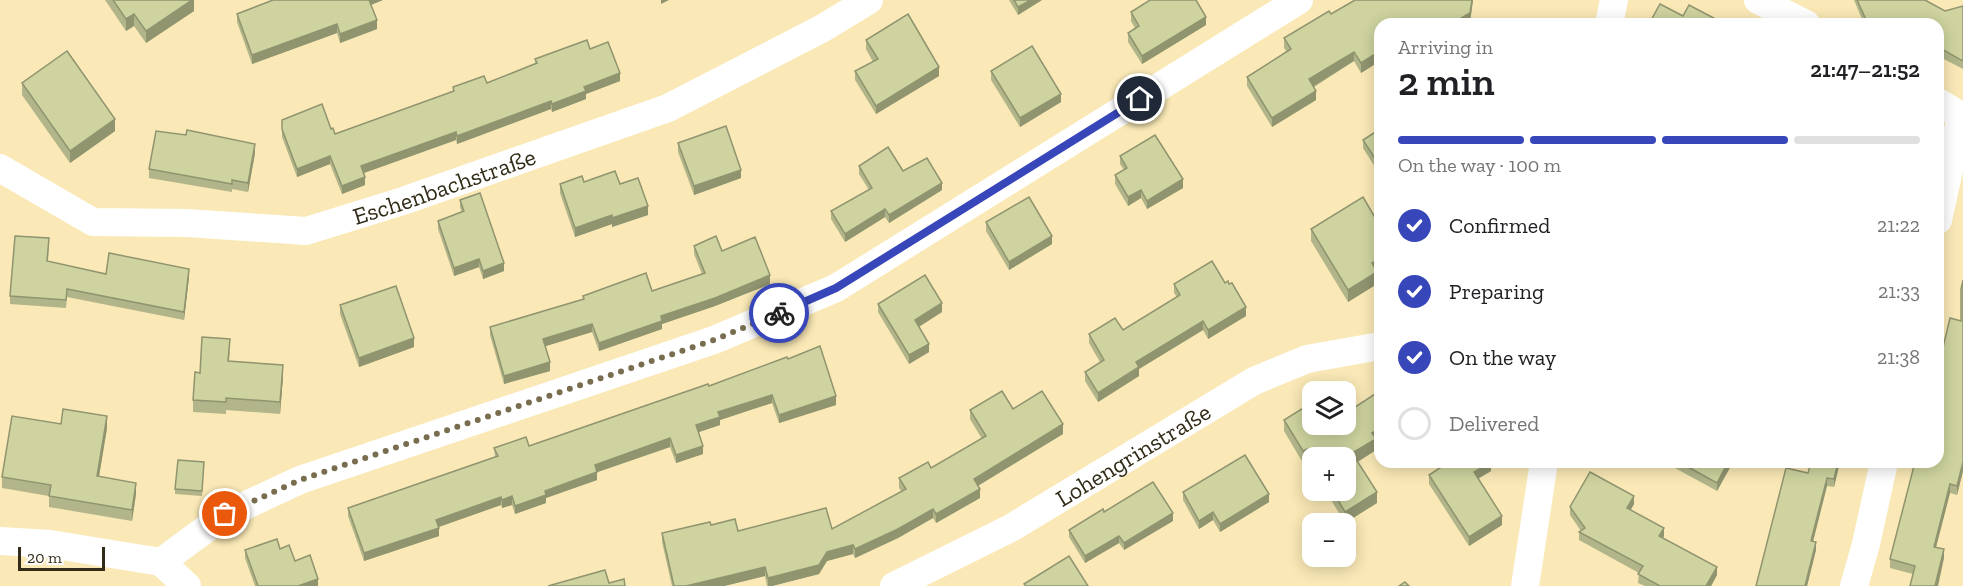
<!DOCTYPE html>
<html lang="en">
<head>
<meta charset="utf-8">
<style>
	:root { --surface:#fff; --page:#f6f6f6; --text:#202124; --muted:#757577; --line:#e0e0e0; --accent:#3746b9 }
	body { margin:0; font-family:"Zilla Slab",serif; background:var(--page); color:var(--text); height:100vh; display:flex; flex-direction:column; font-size:22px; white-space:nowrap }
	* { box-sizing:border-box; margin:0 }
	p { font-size:20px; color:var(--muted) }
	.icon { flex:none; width:33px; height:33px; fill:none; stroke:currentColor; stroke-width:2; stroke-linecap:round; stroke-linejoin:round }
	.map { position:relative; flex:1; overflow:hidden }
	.details { position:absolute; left:1374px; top:18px; width:570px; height:450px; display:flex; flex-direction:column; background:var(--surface); border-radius:18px; box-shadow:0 3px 15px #0003 }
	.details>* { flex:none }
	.buttons { position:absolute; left:1302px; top:381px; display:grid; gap:12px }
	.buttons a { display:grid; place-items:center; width:54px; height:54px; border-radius:12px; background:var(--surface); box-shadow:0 3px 15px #0003; font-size:30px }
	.scale { position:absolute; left:18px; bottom:15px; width:87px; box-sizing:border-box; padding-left:6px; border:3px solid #322b17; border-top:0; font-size:16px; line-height:21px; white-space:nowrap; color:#322b17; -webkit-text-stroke:4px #fff; paint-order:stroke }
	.pin { position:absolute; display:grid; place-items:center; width:51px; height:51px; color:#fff; margin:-26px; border:3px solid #fff; border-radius:50%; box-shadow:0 2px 6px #0007 }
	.courier { position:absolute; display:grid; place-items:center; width:60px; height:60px; margin:-30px; border:4px solid #3746b9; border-radius:50%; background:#fff; color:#222; box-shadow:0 2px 8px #0007 }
	.headline em { font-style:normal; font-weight:600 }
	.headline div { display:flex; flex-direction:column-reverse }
	.headline { display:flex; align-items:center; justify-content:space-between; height:102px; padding:0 24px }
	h1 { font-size:39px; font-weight:600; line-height:45px }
	.bar { display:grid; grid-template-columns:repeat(4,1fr); gap:9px 6px; align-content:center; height:72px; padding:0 24px }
	.bar i { height:8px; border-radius:4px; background:var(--line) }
	.bar .selected { background:var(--accent) }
	.bar p { grid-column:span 4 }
	ol { padding:0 24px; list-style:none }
	li { display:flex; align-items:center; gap:18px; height:66px }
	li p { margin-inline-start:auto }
	li .icon { padding:6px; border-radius:50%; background:var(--accent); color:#fff; stroke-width:4 }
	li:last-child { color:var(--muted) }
	li i { width:33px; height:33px; border:3px solid var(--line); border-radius:50% }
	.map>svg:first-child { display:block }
</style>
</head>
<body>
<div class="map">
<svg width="1963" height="586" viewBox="0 0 1963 586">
	<rect width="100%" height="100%" fill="#fae9b6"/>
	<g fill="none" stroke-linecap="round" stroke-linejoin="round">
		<g stroke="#fff" stroke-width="28">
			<polyline points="1758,0 1806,24"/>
			<polyline points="1609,24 1614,0"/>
			<polyline points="1938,102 1963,117"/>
			<path id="s1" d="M 0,168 L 93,222 L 187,223 L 306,231 L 403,201 L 668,108 L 823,28 L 869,0"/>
			<polyline points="1938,220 1961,116"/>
			<polyline points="0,541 50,544 161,562 225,515 300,480 714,340 836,288 1299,0"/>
			<polyline points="161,562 187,586"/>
			<path id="s2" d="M 894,586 L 1011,528 L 1254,381 L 1307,359 L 1380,346"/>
			<polyline points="1525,586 1544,462"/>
			<polyline points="1854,586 1866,544 1884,462"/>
		</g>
	</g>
	<g fill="#b1b589">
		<polygon points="105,0 194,0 194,11 146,43 134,26 126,31"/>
		<polygon points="273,0 383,0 371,5 377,29 340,43 337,33 252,64 237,22 237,14"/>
		<polygon points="1009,0 1042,0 1018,15"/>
		<polygon points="1355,0 1473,0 1470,22 1380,24 1380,61 1361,73 1354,61 1314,87 1316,100 1272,127 1247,86 1247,77 1287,52 1284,48 1284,38 1331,14"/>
		<polygon points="1854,0 1925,0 1945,11 1963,6 1963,69 1938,56 1938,24 1864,24"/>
		<polygon points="1131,12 1206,25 1142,64 1128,42 1128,33 1135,28 1131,21"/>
		<polygon points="866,40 939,76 876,114 855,80 855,71 873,62 866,49"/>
		<polygon points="590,49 620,81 586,94 586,99 552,112 551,109 457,144 456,140 364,173 365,185 342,194 330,164 297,177 282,137 282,120 331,129 335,134 453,92 453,87 487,83 535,64 535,59"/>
		<polygon points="991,71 1061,102 1020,127 991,80"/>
		<polygon points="22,83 115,131 70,163 22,95"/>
		<polygon points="1380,129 1380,175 1363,148 1363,140"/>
		<polygon points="678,143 741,178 694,195 678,152"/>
		<polygon points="255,153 248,192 232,189 232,192 149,178 149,169"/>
		<polygon points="1120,156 1183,188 1147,209 1141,198 1128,206 1115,184 1115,175 1124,170 1120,164"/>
		<polygon points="859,166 903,171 942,190 889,223 885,217 845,242 831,219 831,211 869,190 859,174"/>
		<polygon points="584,182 620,184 648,215 612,227 612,224 575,237 560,193 560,184"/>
		<polygon points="460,200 504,271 483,279 479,267 454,276 438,229 438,221 462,212 460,208"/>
		<polygon points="986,222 1052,244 1009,270 986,231"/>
		<polygon points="1380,226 1380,270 1377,272 1377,284 1348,302 1311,241 1311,229"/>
		<polygon points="49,246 48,261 106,274 189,277 184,320 67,297 66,308 10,304 10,296"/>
		<polygon points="694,246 722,251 770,284 715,306 662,324 662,329 599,351 592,332 545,346 550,371 504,384 490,335 490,327 583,299 583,296 652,291 702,274 694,254"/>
		<polygon points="1963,280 1963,471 1957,495 1950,493 1936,547 1944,558 1913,574 1890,568 1890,559 1961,321"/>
		<polygon points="1225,283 1246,316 1208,339 1203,330 1139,369 1139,376 1098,402 1085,381 1085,372 1100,362 1089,343 1089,334 1123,330 1177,297 1174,293 1174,284"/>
		<polygon points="878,304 942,312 919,327 929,352 909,364 878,312"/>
		<polygon points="340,305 414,347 359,367 340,314"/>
		<polygon points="230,351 229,361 283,377 280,414 226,410 226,414 193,412 193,400 200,373"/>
		<polygon points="788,359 836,405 779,423 772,403 720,420 720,425 699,432 703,454 676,463 670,447 597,472 597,480 546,498 546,503 515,514 512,505 502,508 501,505 438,527 439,536 364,561 348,516 348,508 495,457 494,448 529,446"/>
		<polygon points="1380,402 1380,440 1376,443 1376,450 1358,462 1377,503 1345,523 1325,490 1346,490 1312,458 1312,470 1307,461 1303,463 1284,431 1284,420 1322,428"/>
		<polygon points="970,410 1063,434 978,486 980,498 936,523 933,518 898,538 855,558 853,554 827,561 819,574 772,586 767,586 765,576 724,586 672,586 662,542 662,533 711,525 738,531 832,529 902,492 899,488 899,478 931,468 982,439 970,419"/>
		<polygon points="61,424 107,428 99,477 136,494 132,521 49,507 49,496 2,488 2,477"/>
		<polygon points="204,462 202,496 175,494 175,489"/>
		<polygon points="1664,462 1733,462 1717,491"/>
		<polygon points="1811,462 1840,462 1834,487 1827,486 1813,542 1816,550 1807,586 1756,586 1808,473"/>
		<polygon points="1491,471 1478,479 1502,525 1469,546 1429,484 1429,475"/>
		<polygon points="1183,492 1269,502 1220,532 1213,520 1199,529 1183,500"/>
		<polygon points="1634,504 1630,510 1664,536 1663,538 1717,575 1711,586 1645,586 1638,583 1639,573 1579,540 1579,532 1581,531 1570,515 1570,507"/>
		<polygon points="1104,512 1173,521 1124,550 1119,543 1085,563 1069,537 1069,530"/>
		<polygon points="280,549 295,561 318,586 255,586 245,558 245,550"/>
	</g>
	<g fill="#90946f">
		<polygon points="192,0 194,0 194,11 146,43 146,31"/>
		<polygon points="368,0 383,0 368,6"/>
		<polygon points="661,0 669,0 661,4"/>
		<polygon points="1031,0 1042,0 1018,15 1018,7"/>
		<polygon points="1472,0 1473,0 1470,22 1467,24 1451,24"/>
		<polygon points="134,14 134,26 126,31 126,19"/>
		<polygon points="1206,17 1206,25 1142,64 1142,56"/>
		<polygon points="377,20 377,29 340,43 340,34"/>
		<polygon points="337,24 337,33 252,64 252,55"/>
		<polygon points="1380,51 1380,61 1361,73 1361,63"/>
		<polygon points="1354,52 1354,61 1309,89 1309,79"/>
		<polygon points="939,67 939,76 876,114 876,106"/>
		<polygon points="620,73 620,81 586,94 586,99 552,112 552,104 584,87"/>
		<polygon points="1316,91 1316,100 1272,127 1272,118"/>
		<polygon points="1061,94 1061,102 1020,127 1020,118"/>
		<polygon points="551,101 551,109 457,144 457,136"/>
		<polygon points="115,119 115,131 70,163 70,151"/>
		<polygon points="456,132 456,140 361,174 361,166"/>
		<polygon points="255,144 255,153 248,192 248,183"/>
		<polygon points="330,156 330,164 297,177 297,169"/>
		<polygon points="741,170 741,178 694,195 694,186"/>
		<polygon points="365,177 365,185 342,194 342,186"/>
		<polygon points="1183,179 1183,188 1147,209 1147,201"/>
		<polygon points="942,183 942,190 889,223 889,215"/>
		<polygon points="1141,190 1141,198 1128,206 1128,197"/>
		<polygon points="648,206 648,215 612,227 612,218"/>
		<polygon points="885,209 885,217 845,242 845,234"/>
		<polygon points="612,215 612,224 575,237 575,228"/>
		<polygon points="1052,236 1052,244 1009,270 1009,262"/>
		<polygon points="1380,258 1380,270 1377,272 1377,284 1348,302 1348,290 1372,263"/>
		<polygon points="479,259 479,267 454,276 454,268"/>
		<polygon points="504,263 504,271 483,279 483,271"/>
		<polygon points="189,269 189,277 184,320 184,312"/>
		<polygon points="770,275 770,284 715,306 662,324 662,329 599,351 599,343 661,316"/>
		<polygon points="942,303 942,312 915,329 915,320"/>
		<polygon points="1246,307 1246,316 1208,339 1208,330"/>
		<polygon points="1203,321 1203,330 1139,369 1139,376 1098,402 1098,393 1136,362"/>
		<polygon points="592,324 592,332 543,347 543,339"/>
		<polygon points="414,338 414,347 359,367 359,358"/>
		<polygon points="929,344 929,352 909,364 909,355"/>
		<polygon points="550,362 550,371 504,384 504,376"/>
		<polygon points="283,365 283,377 280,414 280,402"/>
		<polygon points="772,395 772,403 720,420 720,425 696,433 696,425 718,412"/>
		<polygon points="836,396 836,405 779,423 779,415"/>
		<polygon points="107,416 107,428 97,488 97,476"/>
		<polygon points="1063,424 1063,434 974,488 974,479"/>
		<polygon points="1380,428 1380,440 1376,443 1376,450 1352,465 1352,453 1372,433"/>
		<polygon points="670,438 670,447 595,473 595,465"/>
		<polygon points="703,446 703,454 676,463 676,455"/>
		<polygon points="1307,449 1307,461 1303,463 1303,451"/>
		<polygon points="1491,462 1491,471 1474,481 1474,472"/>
		<polygon points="1728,462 1733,462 1717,491 1717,483"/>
		<polygon points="1838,462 1840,462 1834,487 1834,479"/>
		<polygon points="1963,462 1963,471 1957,495 1957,486"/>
		<polygon points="597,472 597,480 546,498 546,503 515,514 515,506 545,491"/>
		<polygon points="1827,478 1827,486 1811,549 1811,541"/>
		<polygon points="136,483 136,494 132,521 132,510"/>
		<polygon points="1950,484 1950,493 1934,555 1934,547"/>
		<polygon points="980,489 980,498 936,523 936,514"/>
		<polygon points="1377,492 1377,503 1345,523 1345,512"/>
		<polygon points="1269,494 1269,502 1220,532 1220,524"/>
		<polygon points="512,496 512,505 502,508 502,500"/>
		<polygon points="1634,496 1634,504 1627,517 1627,508"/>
		<polygon points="501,497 501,505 436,528 436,520"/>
		<polygon points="933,509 933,518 898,538 855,558 855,549"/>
		<polygon points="1213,512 1213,520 1199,529 1199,521"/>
		<polygon points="1173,513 1173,521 1124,550 1124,543"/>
		<polygon points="1502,516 1502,525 1469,546 1469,537"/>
		<polygon points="439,528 439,536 364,561 364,553"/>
		<polygon points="1664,528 1664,536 1659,544 1659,536"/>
		<polygon points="1119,536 1119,543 1085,563 1085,556"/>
		<polygon points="1816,542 1816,550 1807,586 1805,586"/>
		<polygon points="853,545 853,554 827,561 819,574 772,586 768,586 768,578 827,552"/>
		<polygon points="1944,549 1944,558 1938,586 1935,586"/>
		<polygon points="765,567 765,576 724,586 686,586"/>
		<polygon points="1717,567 1717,575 1711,586 1706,586"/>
		<polygon points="318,579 318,586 298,586"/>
	</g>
	<g fill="#ced39f" stroke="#90946f" stroke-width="1.5">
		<polygon points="113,0 192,0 146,31 134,14 126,19"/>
		<polygon points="273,0 369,0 377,20 340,34 337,24 252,55 237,14"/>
		<polygon points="1014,0 1031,0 1018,7"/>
		<polygon points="1150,0 1196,0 1206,17 1142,56 1128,33 1139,26 1131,12"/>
		<polygon points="1355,0 1472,0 1470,13 1451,24 1380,24 1380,51 1361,63 1354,52 1309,79 1316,91 1272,118 1247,77 1291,49 1284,38 1329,11 1331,14"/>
		<polygon points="1857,0 1925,0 1945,11 1963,6 1963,61 1938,47 1938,24 1868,24"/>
		<polygon points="1660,4 1683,16 1689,5 1725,24 1649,24"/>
		<polygon points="908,14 939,67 876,106 855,71 878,59 866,40"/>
		<polygon points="587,40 590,49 608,42 620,73 584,87 586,91 552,104 551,101 457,136 456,132 361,166 365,177 342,186 330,156 297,169 282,129 282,120 322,104 331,129 333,128 335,134 454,91 453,87 484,76 487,83 537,63 535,59"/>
		<polygon points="1032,46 1061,94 1020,118 991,71"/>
		<polygon points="67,51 115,119 70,151 22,83"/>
		<polygon points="726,126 741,170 694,186 678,143"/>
		<polygon points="1380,129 1380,166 1363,140"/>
		<polygon points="187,130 255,144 248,183 232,180 232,184 149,169 156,131 186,135"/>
		<polygon points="1155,135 1183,179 1147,201 1141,190 1128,197 1115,175 1127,168 1120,156"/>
		<polygon points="888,147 903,171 927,158 942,183 889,215 885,209 845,234 831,211 872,188 859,166"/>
		<polygon points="615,171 620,184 638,178 648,206 612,218 612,215 575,228 560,184 582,176 584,182"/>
		<polygon points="480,193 504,263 483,271 479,259 454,268 438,221 464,211 460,200"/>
		<polygon points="1029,197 1052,236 1009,262 986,222"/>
		<polygon points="1363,197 1380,226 1380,258 1372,263 1377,272 1348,290 1311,229"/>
		<polygon points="15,236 49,238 47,261 106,274 109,253 189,269 184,312 67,289 66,300 10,296"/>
		<polygon points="716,236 722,251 755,237 770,275 715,298 661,316 662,321 599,343 592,324 543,339 550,362 504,376 490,327 584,299 583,296 646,273 652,291 705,273 694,246"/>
		<polygon points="1212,261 1225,283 1228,281 1229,284 1232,283 1246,307 1208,330 1203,321 1136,362 1139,367 1098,393 1085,372 1104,360 1089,334 1115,318 1123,330 1180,295 1174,284"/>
		<polygon points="925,275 942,303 915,320 929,344 909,355 878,304"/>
		<polygon points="1963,280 1963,462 1957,486 1950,484 1934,547 1944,549 1935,586 1910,586 1915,566 1890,559 1915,462 1938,462 1938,368 1950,318 1961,321 1961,289"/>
		<polygon points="396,286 414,338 359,358 340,305"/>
		<polygon points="202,337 230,339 228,361 283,365 280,402 226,398 226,402 193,400 195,372 200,373"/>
		<polygon points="820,346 836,396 779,415 772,395 718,412 720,417 696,425 703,446 676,455 670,438 595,465 597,472 545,491 546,495 515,506 512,496 502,500 501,497 436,520 439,528 364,553 348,508 498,456 494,448 526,437 529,446 708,384 709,386 787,357 788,359"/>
		<polygon points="1002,391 1013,409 1042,391 1063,424 974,479 980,489 936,514 933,509 898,529 855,549 853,545 827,552 819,565 768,578 765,567 686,586 674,586 662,533 710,522 711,525 735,519 738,531 826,508 832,529 906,489 899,478 928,462 931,468 986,436 970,410"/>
		<polygon points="1375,394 1380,402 1380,428 1372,433 1376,439 1352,453 1377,492 1345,512 1332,490 1346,490 1346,458 1312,458 1307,449 1303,451 1284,420 1308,405 1312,413 1312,424 1320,424 1322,428 1327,424 1346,424 1346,413"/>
		<polygon points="63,409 107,416 97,476 136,483 132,510 49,496 51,485 2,477 12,416 61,424"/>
		<polygon points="1245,455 1269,494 1220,524 1213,512 1199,521 1183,492"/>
		<polygon points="178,460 204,462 202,491 175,489"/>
		<polygon points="1449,462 1491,462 1474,472 1502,516 1469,537 1429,475"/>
		<polygon points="1679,462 1728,462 1717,483"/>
		<polygon points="1811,462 1838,462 1834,479 1827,478 1811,541 1816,542 1805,586 1756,586 1786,468 1808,473"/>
		<polygon points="1590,472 1634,496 1627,508 1664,528 1659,536 1717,567 1706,586 1660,586 1638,574 1643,566 1579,532 1585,528 1570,507"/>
		<polygon points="1153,482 1173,513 1124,543 1119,536 1085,556 1069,530 1103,509 1104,512"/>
		<polygon points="277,539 280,549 289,545 295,561 310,555 318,579 298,586 258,586 245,550"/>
		<polygon points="1069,556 1088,586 1026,586 1024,584"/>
		<polygon points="605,570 609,583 624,579 625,586 548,586"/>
		<polygon points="1405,582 1409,586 1399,586"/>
	</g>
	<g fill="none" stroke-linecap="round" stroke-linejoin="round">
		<polyline stroke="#786e4f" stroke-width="6" stroke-dasharray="0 10.8" points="225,514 300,480 714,340 779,313"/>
		<polyline stroke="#3746b9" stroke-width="8" points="779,313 836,288 1140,99"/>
	</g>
	<g text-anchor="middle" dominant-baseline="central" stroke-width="5" stroke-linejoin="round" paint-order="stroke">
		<g font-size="24" fill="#322b17" stroke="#fff">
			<text stroke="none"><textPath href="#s1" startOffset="466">Eschenbachstraße</textPath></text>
			<text stroke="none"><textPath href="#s2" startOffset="273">Lohengrinstraße</textPath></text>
		</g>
	</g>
</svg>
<div class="buttons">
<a><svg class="icon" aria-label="layers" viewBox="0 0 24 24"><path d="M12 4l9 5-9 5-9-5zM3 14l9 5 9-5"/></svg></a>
<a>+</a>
<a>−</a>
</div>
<div class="scale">20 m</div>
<div class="pin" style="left:225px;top:514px;background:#ea580c"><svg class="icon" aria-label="bag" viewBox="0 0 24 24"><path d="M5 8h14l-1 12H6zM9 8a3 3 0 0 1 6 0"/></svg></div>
<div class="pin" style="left:1140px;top:99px;background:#1f2937"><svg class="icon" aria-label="home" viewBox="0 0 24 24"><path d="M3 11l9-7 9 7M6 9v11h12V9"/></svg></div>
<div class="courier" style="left:779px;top:313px"><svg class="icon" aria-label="bike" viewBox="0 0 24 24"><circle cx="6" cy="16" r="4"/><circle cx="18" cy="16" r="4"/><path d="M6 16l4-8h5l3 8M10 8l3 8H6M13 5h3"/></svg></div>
<section class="details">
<div class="headline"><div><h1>2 min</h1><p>Arriving in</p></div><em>21:47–21:52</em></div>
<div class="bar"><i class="selected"></i><i class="selected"></i><i class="selected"></i><i></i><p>On the way · 100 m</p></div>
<ol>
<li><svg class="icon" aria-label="check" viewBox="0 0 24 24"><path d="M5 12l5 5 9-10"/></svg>Confirmed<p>21:22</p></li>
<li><svg class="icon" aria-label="check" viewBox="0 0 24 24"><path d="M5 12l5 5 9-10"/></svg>Preparing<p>21:33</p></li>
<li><svg class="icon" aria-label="check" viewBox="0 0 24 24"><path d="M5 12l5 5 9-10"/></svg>On the way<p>21:38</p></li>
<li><i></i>Delivered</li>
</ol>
</section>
</div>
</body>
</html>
